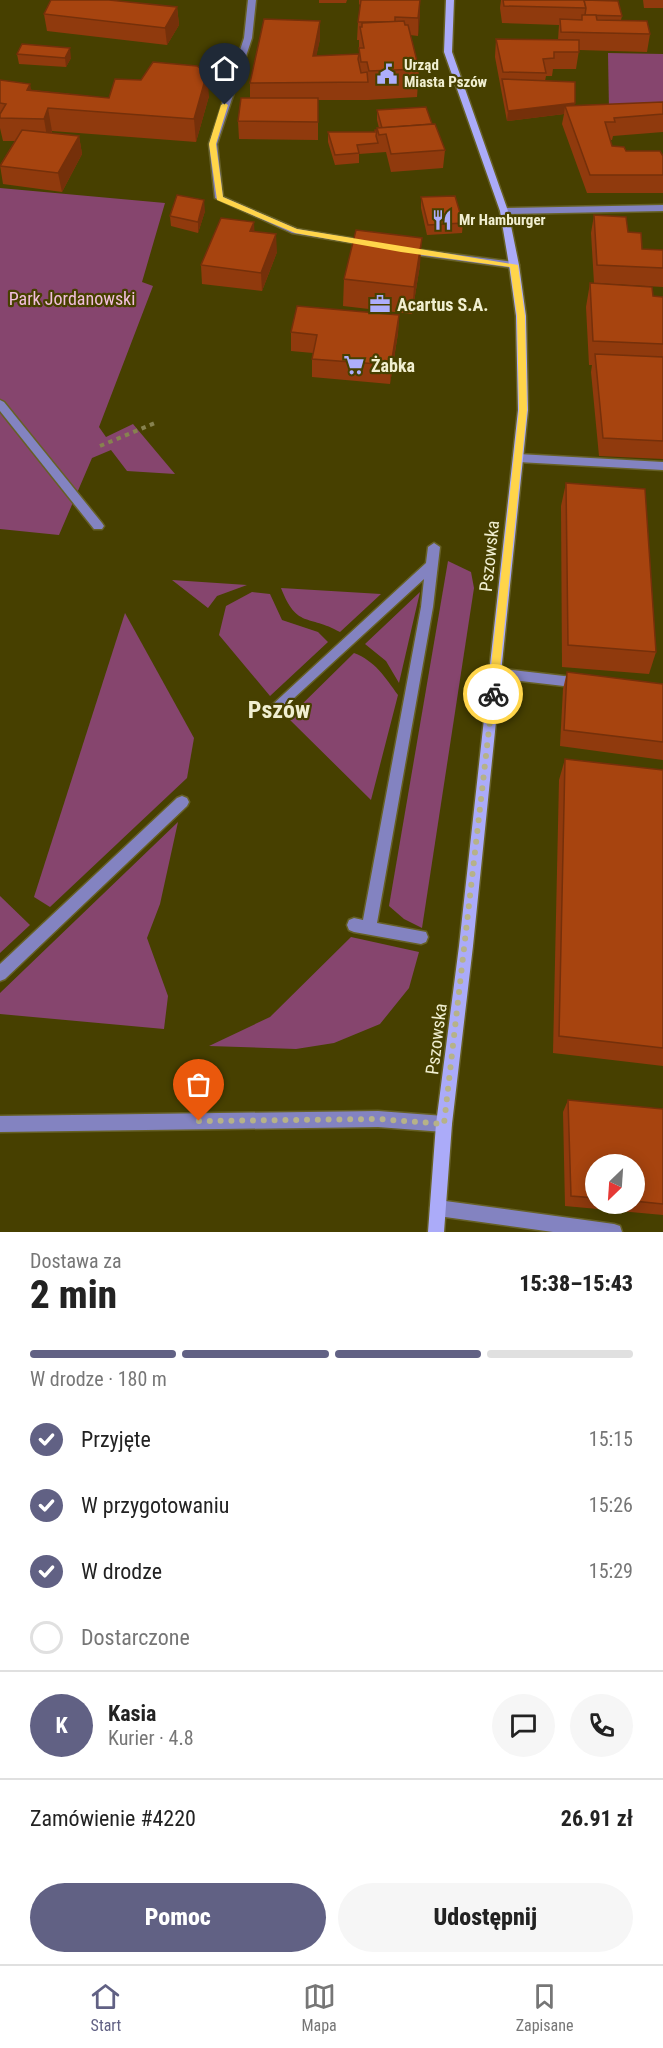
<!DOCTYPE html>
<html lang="pl">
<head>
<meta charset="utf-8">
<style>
	:root { --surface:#fff; --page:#f6f6f6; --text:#222; --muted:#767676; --line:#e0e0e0; --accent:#616184 }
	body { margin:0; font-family:"Roboto Condensed",sans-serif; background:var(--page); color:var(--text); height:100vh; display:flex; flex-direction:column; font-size:22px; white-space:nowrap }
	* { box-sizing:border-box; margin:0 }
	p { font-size:20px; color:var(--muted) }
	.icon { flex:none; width:33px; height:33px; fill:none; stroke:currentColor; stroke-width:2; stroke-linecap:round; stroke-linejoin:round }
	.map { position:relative; height:1232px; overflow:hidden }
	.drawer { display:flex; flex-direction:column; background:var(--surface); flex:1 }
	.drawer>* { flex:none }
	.needle { width:39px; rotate:205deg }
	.fabs { position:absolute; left:585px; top:1154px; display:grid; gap:12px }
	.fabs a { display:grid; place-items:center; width:60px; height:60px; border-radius:50%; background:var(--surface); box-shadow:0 3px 15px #0003; font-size:30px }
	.pin { position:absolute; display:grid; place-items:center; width:51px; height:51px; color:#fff; margin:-62px -26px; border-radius:50% 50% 50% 0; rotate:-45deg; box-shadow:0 0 6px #0007 }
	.pin .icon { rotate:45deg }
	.courier { position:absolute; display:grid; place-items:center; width:60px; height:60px; margin:-30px; border:4px solid #ffd54a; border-radius:50%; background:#fff; color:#222; box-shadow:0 2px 8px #0007 }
	.overview em { font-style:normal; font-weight:800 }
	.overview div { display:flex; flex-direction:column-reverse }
	.overview { display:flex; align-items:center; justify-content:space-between; height:102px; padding:0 30px }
	h1 { font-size:39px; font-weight:800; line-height:45px }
	.bar { display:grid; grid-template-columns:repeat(4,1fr); gap:9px 6px; align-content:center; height:72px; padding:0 30px }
	.bar i { height:8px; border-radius:4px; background:var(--line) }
	.bar .active { background:var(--accent) }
	.bar p { grid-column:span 4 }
	.line { display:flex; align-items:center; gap:15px; padding:0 30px; border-top:2px solid var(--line) }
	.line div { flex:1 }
	.round { display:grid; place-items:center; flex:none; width:63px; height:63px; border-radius:32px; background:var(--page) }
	ol { padding:0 30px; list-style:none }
	li { display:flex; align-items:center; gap:18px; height:66px }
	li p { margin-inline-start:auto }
	li .icon { padding:6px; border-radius:50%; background:var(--accent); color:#fff; stroke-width:4 }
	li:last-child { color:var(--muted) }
	li i { width:33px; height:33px; border:3px solid var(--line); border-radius:50% }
	.cta { display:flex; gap:12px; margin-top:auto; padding:12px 30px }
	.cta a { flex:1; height:69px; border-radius:36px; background:var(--accent); color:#fff; font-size:24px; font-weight:800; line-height:69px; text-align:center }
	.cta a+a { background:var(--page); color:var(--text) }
	.menu { display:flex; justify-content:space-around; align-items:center; height:84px; border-top:2px solid var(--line); background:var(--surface); font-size:16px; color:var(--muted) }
	.menu a { display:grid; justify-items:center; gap:3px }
	.menu .active { color:var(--accent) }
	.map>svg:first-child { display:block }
</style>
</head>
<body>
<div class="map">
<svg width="663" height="1232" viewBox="0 0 663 1232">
	<rect width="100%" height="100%" fill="#474000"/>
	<g fill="#86456e">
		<polygon points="608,53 663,54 663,111 609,110"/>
		<polygon points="0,188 165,203 142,282 153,286 99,427 106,437 133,424 175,474 127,471 111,450 92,458 59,535 0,529"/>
		<polygon points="448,561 471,572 474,588 422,928 404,919 389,906"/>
		<polygon points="172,580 247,585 217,596 208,608"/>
		<path d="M 281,588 L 381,594 L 340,632 C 308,614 297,629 281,588 Z"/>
		<polygon points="252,592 270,594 282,620 318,632 328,642 270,696 219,635 226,606"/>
		<polygon points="420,592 399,683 386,661 365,644"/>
		<polygon points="125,613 194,738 187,778 50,907 34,897"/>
		<path d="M 354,653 C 375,661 385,677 398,695 L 371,800 L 288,718 Z"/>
		<polygon points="178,822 160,904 147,938 168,996 164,1029 0,1014 0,993"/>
		<polygon points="0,896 30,925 0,953"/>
		<polygon points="351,937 419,952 409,988 380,1024 334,1043 296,1049 209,1046 270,1017"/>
	</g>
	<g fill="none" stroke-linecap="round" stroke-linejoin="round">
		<g stroke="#666026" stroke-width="3">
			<g id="service">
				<polygon points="518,454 663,462 663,470 518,462 513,458"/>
				<polygon points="495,668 581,678 585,679 587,683 585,687 581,688 495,678 491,677 489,673 491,669"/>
			</g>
		</g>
		<g stroke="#666026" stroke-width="3">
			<g id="pedestrian">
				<polygon points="0,400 4,402 102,523 104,526 102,529 94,529 0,411"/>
				<polygon points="434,543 440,547 433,607 377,923 426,932 428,937 426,942 421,944 354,932 349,930 347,925 349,920 354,918 363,920 421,607 424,579 282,709 278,710 274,709 272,705 426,563 428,547"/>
				<polygon points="182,796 187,798 189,802 187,806 5,979 0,981 0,964 177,798"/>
			</g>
		</g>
		<g stroke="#666026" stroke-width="3">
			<g id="minor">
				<polygon points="248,0 256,0 252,38 217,144 223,197 297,229 368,241 373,244 371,246 292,233 215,198 209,144 244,38"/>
				<polygon points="406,248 514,262 519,265 514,268 403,253 401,251"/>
				<polygon points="438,1200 614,1224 620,1226 622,1232 553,1232 438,1216 432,1214 430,1208 432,1202"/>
			</g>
		</g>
		<g stroke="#666026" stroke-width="3">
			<g id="tertiary">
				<polygon points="663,205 663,211 504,214 500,211 504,208"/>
				<polygon points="378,1111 444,1116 450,1118 452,1124 450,1130 444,1132 378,1127 0,1132 0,1116"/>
			</g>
		</g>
		<g stroke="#666026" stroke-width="3">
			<polygon id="secondary" points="446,0 454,0 452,52 508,211 519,265 526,316 528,410 473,946 452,1124 444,1232 428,1232 436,1124 459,946 518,410 516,316 509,265 500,211 444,52"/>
		</g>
		<polyline stroke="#87824f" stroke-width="4" stroke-dasharray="4.5 4.5" stroke-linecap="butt" points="100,446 155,423"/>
		<use href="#service" fill="#8383c1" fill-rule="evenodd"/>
		<use href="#pedestrian" fill="#8383c1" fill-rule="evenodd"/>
		<use href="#minor" fill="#8383c1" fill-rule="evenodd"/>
		<use href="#tertiary" fill="#8383c1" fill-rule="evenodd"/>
		<use href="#secondary" fill="#ababf9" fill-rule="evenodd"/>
	</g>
	<g fill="#903a0d" fill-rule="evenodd">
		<polygon points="319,0 347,0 346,3 319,3"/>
		<polygon points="359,0 420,0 418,36 410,35 419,69 417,97 368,100 318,100 318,140 239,139 238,121 250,98 250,83 320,21 320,39 316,56 359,54 359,40 357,40 358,22 360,5 359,4"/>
		<polygon points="501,0 584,0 622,16 621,20 650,34 647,52 579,50 576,69 553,69 552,76 546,76 545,81 574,106 663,102 663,132 613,136 612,140 610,140 612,146 626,151 663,156 663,193 587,193 562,124 564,114 507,121 495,57 496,39 558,40 559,25 502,23 500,8"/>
		<polygon points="643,0 663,0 663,8 644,8"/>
		<polygon points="115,1 177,7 179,25 167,45 47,31 44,14"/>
		<polygon points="17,54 71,58 66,67 19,64"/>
		<polygon points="0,80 32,90 109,98 209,96 196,142 52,131 52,133 79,136 82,154 62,192 3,184 0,165 15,141 3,141 0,128"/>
		<polygon points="377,110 432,124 445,150 443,168 391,172 386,152 359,154 359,163 335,165 328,142 328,132 375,132 379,128 377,120"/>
		<polygon points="421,197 463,223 462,233 427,235 421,208"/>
		<polygon points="205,211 198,233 171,226 170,216"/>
		<polygon points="594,215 628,232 642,249 663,250 663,287 594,283 591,233"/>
		<polygon points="277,252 262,291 202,284 201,265"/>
		<polygon points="420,265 412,314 343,306 344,279"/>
		<polygon points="590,283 653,296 663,297 663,459 599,456 591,372 592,365 589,365 586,307"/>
		<polygon points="399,315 398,333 390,384 312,377 312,359 313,353 291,351 291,332"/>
		<polygon points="566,483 656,652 649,674 562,667 561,506"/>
		<polygon points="567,672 663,684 663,760 560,746 563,689"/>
		<polygon points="565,759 663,770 663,1066 553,1053 559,780"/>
		<path d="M 568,1100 L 663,1109 L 663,1215 L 565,1206 L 563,1112 ZM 596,1164 L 634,1164 L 634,1203 L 596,1203 Z"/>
	</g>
	<g fill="#75300a">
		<polygon points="420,0 420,17 418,36 418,18"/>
		<polygon points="177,7 179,25 167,45 165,28"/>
		<polygon points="320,21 320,39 313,73 313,56"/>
		<polygon points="70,48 71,58 66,67 65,58"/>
		<polygon points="207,73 209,96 196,142 194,119"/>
		<polygon points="30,84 35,107 27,90"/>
		<polygon points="575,103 573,113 565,106 564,114 507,121 508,111"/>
		<polygon points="48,108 52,131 48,143 44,119"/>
		<polygon points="79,136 82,154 62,192 58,173"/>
		<polygon points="204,200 205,211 198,233 198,222"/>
		<polygon points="254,222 255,241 250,231"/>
		<polygon points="276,234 277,252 262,291 261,273"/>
		<polygon points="422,238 420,265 412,314 414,287"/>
		<polygon points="399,315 398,333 390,384 391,365"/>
	</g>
	<g fill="#a7440f" stroke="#75300a" stroke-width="1.5">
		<polygon points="51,0 109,0 177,7 165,28 44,14"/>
		<polygon points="361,0 420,0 418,18 395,17 395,22 358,22"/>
		<polygon points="503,0 584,0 586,8 504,6"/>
		<polygon points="584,0 618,1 622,16 585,15 586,8"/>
		<polygon points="582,15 596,15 597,20 647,21 650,34 561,32 560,19 582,20"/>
		<polygon points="264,19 320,21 313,56 359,54 358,59 361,73 367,72 368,82 250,83"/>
		<polygon points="404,21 405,25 408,25 419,69 369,71 367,62 361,62 359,48 364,48 360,27 362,27 362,23"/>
		<polygon points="496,39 579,40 579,52 554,52 554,58 543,59 546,73 503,72"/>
		<polygon points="22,44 70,48 65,58 17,54"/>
		<polygon points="153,62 197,66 207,73 194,119 48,108 44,119 0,118 0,114 6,104 0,103 0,80 30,84 27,90 109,98 115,79 141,80"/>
		<polygon points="502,79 575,82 575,103 508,111"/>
		<polygon points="241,98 318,98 318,122 238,121"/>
		<polygon points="663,102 663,114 614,118 615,122 605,122 612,146 624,147 626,151 660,151 663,156 663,175 590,175 565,106"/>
		<polygon points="426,107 432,124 382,128 377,110"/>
		<polygon points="435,124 445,150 391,154 386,134 379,135 377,128"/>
		<polygon points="22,130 79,136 58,173 0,166"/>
		<polygon points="375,130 377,130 376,136 378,143 357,145 359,153 335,155 328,132 375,132"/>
		<polygon points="177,195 204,200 198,222 170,216"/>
		<polygon points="455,196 463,223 428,225 421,197"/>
		<polygon points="594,215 626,217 628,232 641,233 642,249 663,250 663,268 597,265"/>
		<polygon points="221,218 254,222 250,231 276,234 261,273 201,265"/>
		<polygon points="356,230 422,238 414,287 344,279"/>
		<polygon points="590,283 652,287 653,296 663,297 663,344 593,341"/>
		<polygon points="297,306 399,315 391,365 312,359 317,335 291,332"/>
		<polygon points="595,354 663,357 663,441 603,438"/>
		<polygon points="566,483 645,489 656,652 568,645"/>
		<polygon points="567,672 663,684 663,742 564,730"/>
		<polygon points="565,759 663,770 663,1048 559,1036"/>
		<polygon points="568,1100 663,1109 663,1204 634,1201 634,1164 596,1164 596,1198 571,1196"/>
	</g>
	<polygon fill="#ffd54a" points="225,103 228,105 216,144 223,197 297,229 518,265 525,316 527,410 497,697 489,697 488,694 519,410 517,316 510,267 401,252 295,233 217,200 209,144 221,105"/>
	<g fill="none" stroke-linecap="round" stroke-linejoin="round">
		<polyline stroke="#b6b288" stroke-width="6" stroke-dasharray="0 10.8" points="199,1121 378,1119 444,1124 493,694"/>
	</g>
	<defs>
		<g id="civic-bare" transform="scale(1.62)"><path d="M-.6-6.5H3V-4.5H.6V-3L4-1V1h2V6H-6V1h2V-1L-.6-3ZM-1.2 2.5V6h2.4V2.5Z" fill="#adaefb" stroke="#474000" stroke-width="2.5" paint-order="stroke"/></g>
		<g id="restaurant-bare" transform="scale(1.62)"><path d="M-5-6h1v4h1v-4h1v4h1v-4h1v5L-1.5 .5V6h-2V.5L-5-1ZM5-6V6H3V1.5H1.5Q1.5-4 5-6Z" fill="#adaefb" stroke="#474000" stroke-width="2.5" paint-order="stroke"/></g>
		<g id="office-bare" transform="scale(1.62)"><path d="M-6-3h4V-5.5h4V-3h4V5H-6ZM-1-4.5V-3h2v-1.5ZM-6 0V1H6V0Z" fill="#adaefb" stroke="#474000" stroke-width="2.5" paint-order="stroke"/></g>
		<g id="supermarket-bare" transform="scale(1.62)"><path d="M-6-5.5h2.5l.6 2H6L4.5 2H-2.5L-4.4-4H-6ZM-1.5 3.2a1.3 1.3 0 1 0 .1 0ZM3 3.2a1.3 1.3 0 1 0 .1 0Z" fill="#adaefb" stroke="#474000" stroke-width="2.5" paint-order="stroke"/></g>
	</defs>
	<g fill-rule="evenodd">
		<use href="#civic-bare" x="387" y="74"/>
		<use href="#restaurant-bare" x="442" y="220"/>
		<use href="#office-bare" x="380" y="304"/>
		<use href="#supermarket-bare" x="354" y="365"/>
	</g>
	<g text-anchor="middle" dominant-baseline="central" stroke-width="4.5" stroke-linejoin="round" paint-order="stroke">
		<g font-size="15" font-weight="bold" fill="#f1efd1" stroke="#474000" text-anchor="start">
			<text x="404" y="65">Urząd<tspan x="404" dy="17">Miasta Pszów</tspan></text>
			<text x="459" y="220">Mr Hamburger</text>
		</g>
		<g font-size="18" fill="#f2bfdd" stroke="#474000">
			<text x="72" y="298">Park Jordanowski</text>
		</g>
		<g font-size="18" font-weight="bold" fill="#f1efd1" stroke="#474000" text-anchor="start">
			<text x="397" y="304">Acartus S.A.</text>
			<text x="371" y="365">Żabka</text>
		</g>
		<g font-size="18" fill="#f1efd1" stroke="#474000">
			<text transform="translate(489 556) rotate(-84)">Pszowska</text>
			<text transform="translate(436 1039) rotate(-83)">Pszowska</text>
		</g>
		<g font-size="24" font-weight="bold" fill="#f1efd1" stroke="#474000">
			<text x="279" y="710">Pszów</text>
		</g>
	</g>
</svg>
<div class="fabs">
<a><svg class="needle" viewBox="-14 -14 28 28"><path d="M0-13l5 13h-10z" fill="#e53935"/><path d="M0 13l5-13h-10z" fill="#767676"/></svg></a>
</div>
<div class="pin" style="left:199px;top:1121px;background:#ea580c"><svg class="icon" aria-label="bag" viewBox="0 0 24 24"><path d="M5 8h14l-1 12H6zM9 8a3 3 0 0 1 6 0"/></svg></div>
<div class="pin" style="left:225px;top:105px;background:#1f2937"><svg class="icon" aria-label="home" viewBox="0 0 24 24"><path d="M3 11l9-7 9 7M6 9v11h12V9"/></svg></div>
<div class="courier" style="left:493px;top:694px"><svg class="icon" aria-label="bike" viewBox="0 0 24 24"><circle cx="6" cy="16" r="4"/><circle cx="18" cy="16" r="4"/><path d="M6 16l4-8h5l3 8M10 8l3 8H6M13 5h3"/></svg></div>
</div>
<section class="drawer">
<div class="overview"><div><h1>2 min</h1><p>Dostawa za</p></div><em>15:38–15:43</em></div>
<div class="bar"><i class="active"></i><i class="active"></i><i class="active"></i><i></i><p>W drodze · 180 m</p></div>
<ol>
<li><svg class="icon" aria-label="check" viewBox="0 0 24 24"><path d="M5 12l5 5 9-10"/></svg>Przyjęte<p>15:15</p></li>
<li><svg class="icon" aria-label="check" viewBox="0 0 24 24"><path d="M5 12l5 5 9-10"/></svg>W przygotowaniu<p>15:26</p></li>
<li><svg class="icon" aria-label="check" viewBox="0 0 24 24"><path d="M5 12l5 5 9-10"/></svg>W drodze<p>15:29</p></li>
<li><i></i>Dostarczone</li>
</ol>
<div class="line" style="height:108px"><b class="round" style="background:var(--accent);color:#fff">K</b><div><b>Kasia</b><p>Kurier · 4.8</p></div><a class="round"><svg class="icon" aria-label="chat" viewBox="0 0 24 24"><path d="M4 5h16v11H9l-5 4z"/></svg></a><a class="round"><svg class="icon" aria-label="phone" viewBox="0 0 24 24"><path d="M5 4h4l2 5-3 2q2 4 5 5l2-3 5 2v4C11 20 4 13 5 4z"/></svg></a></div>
<div class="line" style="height:78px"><div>Zamówienie #4220</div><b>26.91 zł</b></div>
<div class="cta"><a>Pomoc</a><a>Udostępnij</a></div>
</section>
<nav class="menu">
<a class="active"><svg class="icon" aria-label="home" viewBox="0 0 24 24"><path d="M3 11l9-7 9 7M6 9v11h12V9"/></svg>Start</a>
<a><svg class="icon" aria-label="map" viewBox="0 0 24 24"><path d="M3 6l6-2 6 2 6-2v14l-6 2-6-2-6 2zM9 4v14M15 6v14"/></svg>Mapa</a>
<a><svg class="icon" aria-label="saved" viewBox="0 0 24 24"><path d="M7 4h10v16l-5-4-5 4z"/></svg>Zapisane</a>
</nav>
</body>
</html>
